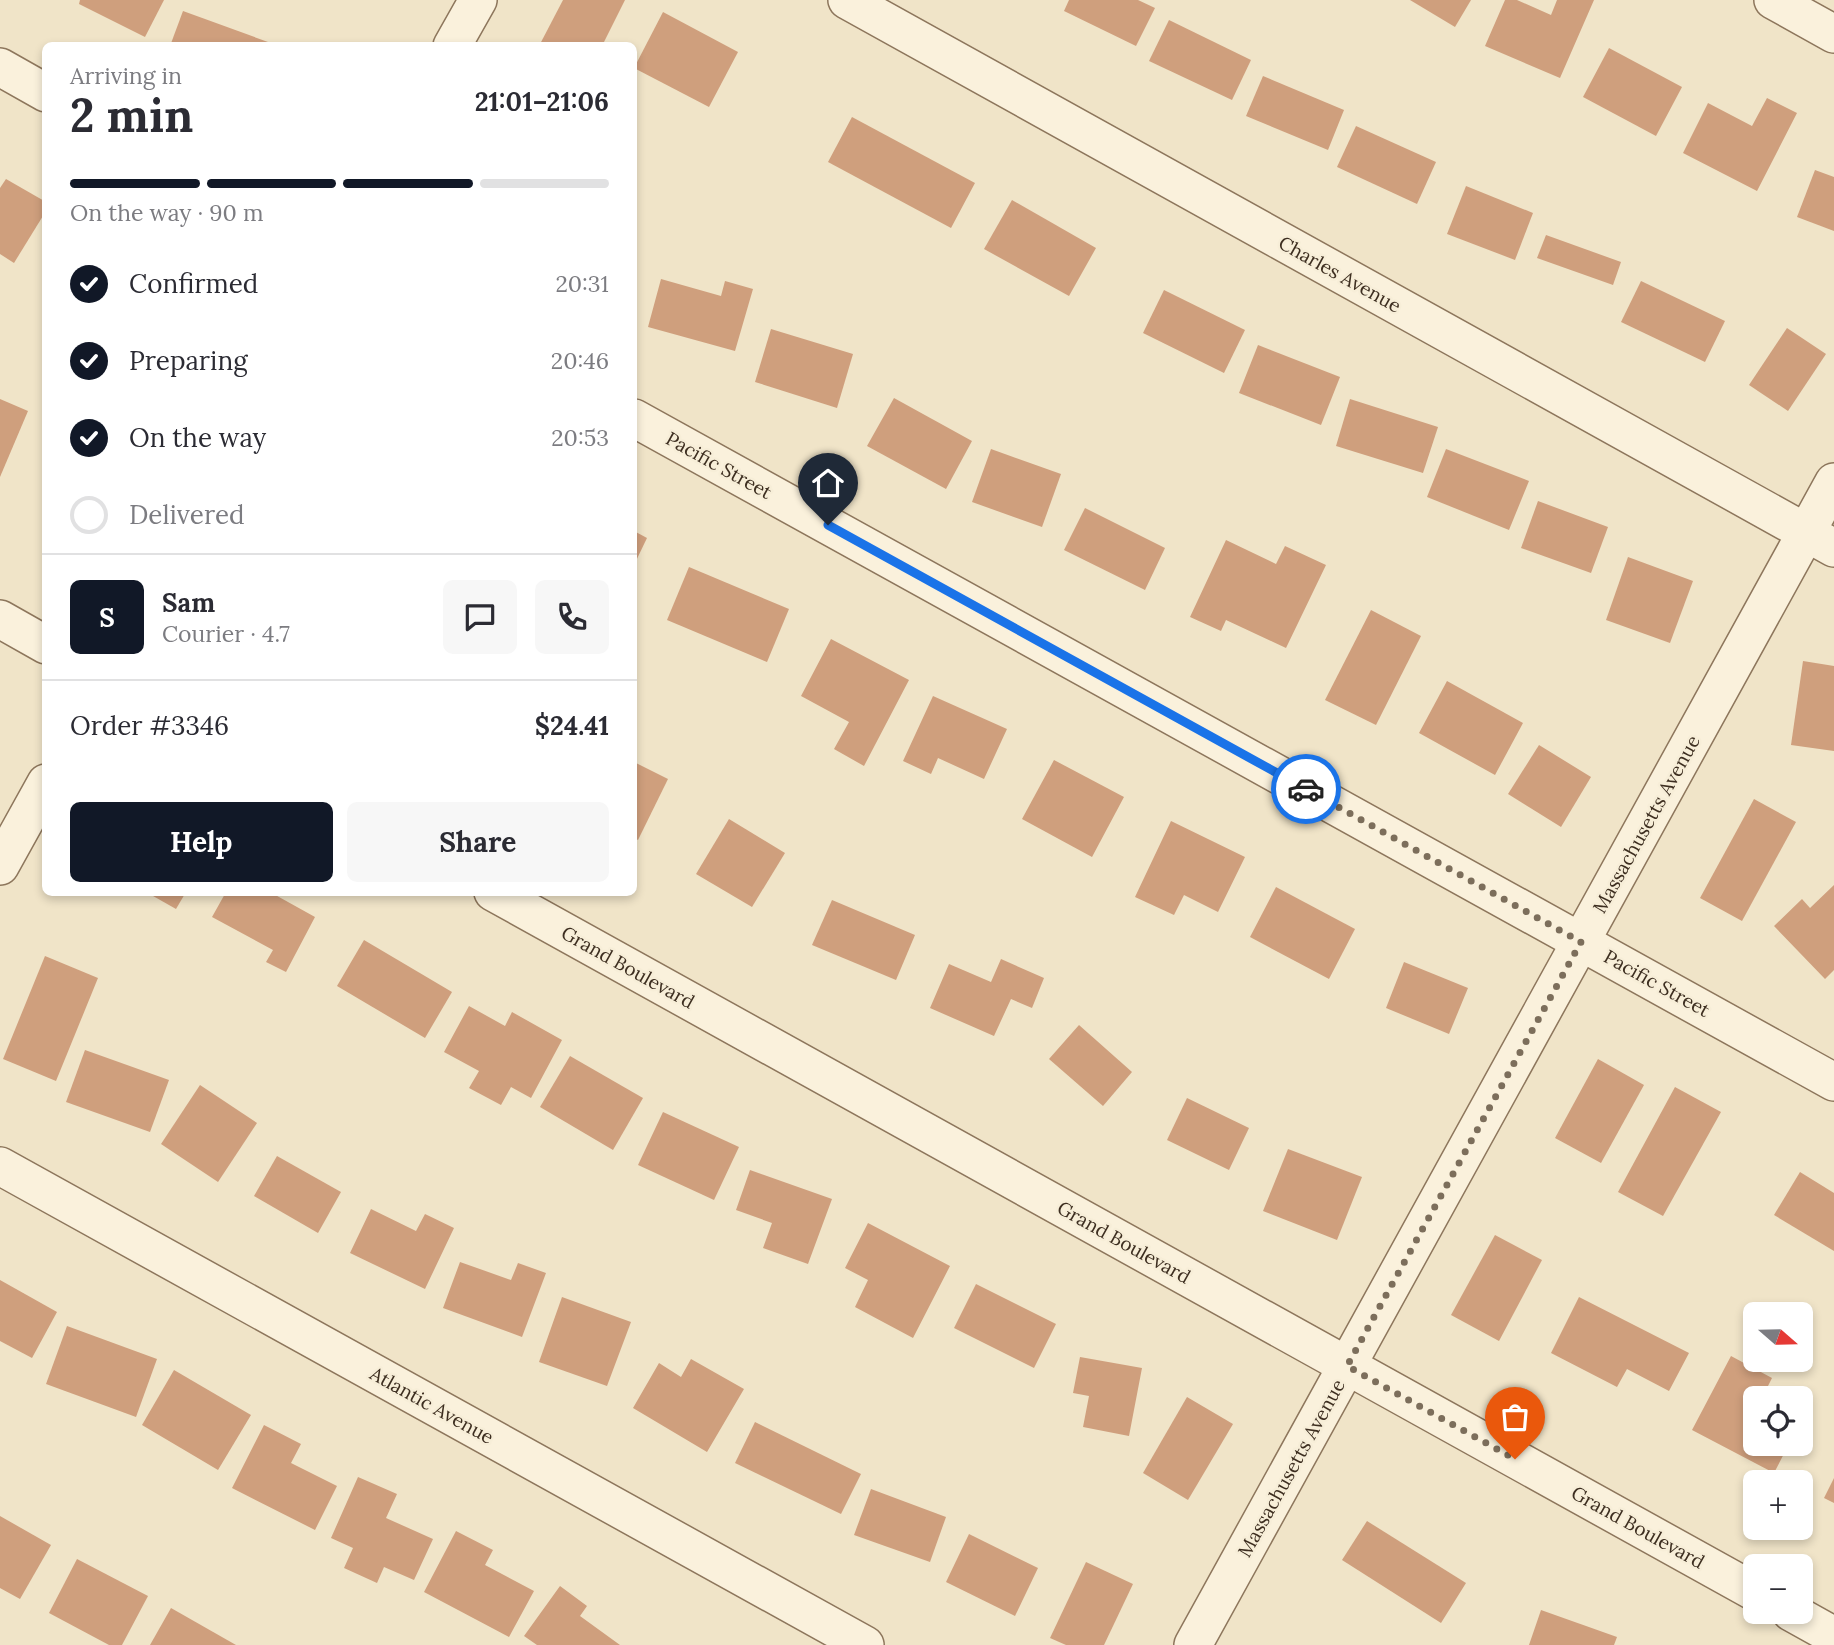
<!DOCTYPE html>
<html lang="en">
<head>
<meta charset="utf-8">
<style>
	:root { --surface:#fff; --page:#f7f7f7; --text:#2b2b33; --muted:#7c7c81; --line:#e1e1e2; --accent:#111827 }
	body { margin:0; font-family:Lora,serif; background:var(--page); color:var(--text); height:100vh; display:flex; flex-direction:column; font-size:26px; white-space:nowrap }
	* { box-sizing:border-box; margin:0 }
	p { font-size:23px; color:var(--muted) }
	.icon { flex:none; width:38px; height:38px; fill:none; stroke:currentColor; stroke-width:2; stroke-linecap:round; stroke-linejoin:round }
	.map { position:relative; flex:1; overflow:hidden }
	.drawer { position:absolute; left:42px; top:42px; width:595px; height:854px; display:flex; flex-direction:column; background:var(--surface); border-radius:10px; box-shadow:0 4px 10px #0003 }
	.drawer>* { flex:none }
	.needle { width:46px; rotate:110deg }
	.tools { position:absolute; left:1743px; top:1302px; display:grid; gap:14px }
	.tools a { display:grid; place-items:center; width:70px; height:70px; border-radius:10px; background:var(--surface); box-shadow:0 4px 10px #0003; font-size:35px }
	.pin { position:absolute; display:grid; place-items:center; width:60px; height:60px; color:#fff; margin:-72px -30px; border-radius:50% 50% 50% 0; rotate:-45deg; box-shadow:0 0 7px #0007 }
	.pin .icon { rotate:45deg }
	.courier { position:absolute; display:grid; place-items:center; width:70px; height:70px; margin:-35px; border:5px solid #1a73e8; border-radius:50%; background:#fff; color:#222; box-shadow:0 2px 9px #0007 }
	.headline em { font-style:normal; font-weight:700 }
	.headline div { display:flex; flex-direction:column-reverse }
	.headline { display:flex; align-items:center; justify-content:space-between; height:119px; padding:0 28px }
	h1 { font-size:46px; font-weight:700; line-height:52px }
	.bar { display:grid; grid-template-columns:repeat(4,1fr); gap:10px 7px; align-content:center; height:84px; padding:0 28px }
	.bar i { height:9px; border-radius:5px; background:var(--line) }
	.bar .selected { background:var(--accent) }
	.bar p { grid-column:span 4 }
	.line { display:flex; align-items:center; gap:18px; padding:0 28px; border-top:2px solid var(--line) }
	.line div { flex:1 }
	.round { display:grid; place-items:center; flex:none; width:74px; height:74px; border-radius:10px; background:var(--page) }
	ol { padding:0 28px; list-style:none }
	li { display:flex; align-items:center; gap:21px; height:77px }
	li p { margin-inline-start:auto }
	li .icon { padding:7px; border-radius:50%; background:var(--accent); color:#fff; stroke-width:4 }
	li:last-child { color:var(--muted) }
	li i { width:38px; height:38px; border:4px solid var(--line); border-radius:50% }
	.action { display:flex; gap:14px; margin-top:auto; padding:14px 28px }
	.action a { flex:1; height:80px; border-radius:10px; background:var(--accent); color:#fff; font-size:28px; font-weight:700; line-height:80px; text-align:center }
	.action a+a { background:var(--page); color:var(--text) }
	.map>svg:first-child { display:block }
</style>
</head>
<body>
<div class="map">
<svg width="1834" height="1645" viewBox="0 0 1834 1645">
	<rect width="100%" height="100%" fill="#f0e4c8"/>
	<g fill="#cf9f7d">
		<polygon points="80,0 164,0 145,37 79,4"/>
		<polygon points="563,0 625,0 602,46 539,46"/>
		<polygon points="1069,0 1138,0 1155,8 1136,46 1064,11"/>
		<polygon points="1410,0 1471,0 1455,27"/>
		<polygon points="1505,0 1517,0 1551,15 1557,0 1594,0 1560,78 1485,46"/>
		<polygon points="183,11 268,42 267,46 170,46"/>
		<polygon points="663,12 738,52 709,107 634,68"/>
		<polygon points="1169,20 1251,60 1232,100 1149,61"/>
		<polygon points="1609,48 1682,87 1656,136 1583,97"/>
		<polygon points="1263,76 1344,110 1328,150 1246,116"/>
		<polygon points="1767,98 1797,113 1757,191 1683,153 1708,103 1752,126"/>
		<polygon points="852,117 975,183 951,228 828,162"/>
		<polygon points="1356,126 1436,162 1417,204 1337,167"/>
		<polygon points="1815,170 1834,177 1834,231 1797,217"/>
		<polygon points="6,179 46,202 46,211 14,263 0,254 0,188"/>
		<polygon points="1466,186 1533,213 1515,260 1447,234"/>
		<polygon points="1012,200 1096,248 1069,296 984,249"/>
		<polygon points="1546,235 1621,262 1613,285 1537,258"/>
		<polygon points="661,279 721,296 725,281 753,289 735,351 648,327"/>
		<polygon points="1641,281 1725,321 1705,362 1621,322"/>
		<polygon points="1164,290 1245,330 1224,373 1143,333"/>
		<polygon points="1787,328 1826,354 1788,411 1749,385"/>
		<polygon points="771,329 853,354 837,408 755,382"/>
		<polygon points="1258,345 1340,377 1321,425 1239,393"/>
		<polygon points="894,398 972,441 946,489 867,446"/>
		<polygon points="0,399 28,411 0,477"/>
		<polygon points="1350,399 1438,427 1423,473 1336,446"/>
		<polygon points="991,449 1061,474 1042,527 972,502"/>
		<polygon points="1446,449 1529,481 1509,530 1427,497"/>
		<polygon points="1538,501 1608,527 1591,573 1521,548"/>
		<polygon points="1085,508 1165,548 1145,590 1064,550"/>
		<polygon points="634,531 647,538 634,565"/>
		<polygon points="1226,540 1276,564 1285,546 1326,565 1286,648 1226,620 1221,631 1190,617"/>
		<polygon points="1628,557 1693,581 1670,643 1606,620"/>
		<polygon points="689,567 789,609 767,662 667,620"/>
		<polygon points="1371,610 1421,636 1376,725 1325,700"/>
		<polygon points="831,639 909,680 864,766 834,749 849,722 801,696"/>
		<polygon points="1803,661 1834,666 1834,751 1791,745"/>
		<polygon points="1447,681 1523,723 1495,775 1419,733"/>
		<polygon points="933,696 1007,729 984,779 938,758 931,774 903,761"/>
		<polygon points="1539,745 1591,777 1561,827 1508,794"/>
		<polygon points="1054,760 1124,797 1092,857 1022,819"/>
		<polygon points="634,762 668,779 638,840 634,838"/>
		<polygon points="1754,799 1796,822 1742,921 1700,898"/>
		<polygon points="729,819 785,853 752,907 696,874"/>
		<polygon points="1171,821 1245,857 1218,912 1184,895 1174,915 1135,897"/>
		<polygon points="1834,885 1834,970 1825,979 1774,926 1802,899 1810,908"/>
		<polygon points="1276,887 1355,929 1329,979 1250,937"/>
		<polygon points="146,892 186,892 176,909"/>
		<polygon points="226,892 270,892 315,917 286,972 266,962 273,950 212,917"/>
		<polygon points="832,900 915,935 896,980 812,945"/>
		<polygon points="364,940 452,992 425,1038 337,986"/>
		<polygon points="45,956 98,978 56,1081 3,1059"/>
		<polygon points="1001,959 1044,978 1032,1008 1011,999 994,1036 930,1008 949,964 991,982"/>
		<polygon points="1404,962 1468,988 1449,1034 1386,1008"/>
		<polygon points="469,1006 505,1026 512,1012 562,1040 531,1098 511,1087 501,1105 469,1088 479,1071 444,1052"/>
		<polygon points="1079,1025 1132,1072 1103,1106 1049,1059"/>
		<polygon points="85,1050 169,1080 150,1132 66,1102"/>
		<polygon points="570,1056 643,1098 613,1150 540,1107"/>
		<polygon points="1598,1059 1644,1085 1601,1163 1555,1138"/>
		<polygon points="200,1085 257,1123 218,1182 161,1144"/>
		<polygon points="1675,1087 1721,1112 1663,1216 1618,1192"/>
		<polygon points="1187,1098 1249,1128 1229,1170 1167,1140"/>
		<polygon points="663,1112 739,1147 714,1200 638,1165"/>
		<polygon points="1288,1149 1362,1177 1337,1240 1263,1211"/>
		<polygon points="277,1156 341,1192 318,1233 254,1196"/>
		<polygon points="750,1170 832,1199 808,1264 763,1248 772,1223 736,1210"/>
		<polygon points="1800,1172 1834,1193 1834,1251 1774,1215"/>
		<polygon points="371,1209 416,1231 425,1214 454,1228 425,1289 350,1253"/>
		<polygon points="868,1223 950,1266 913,1338 855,1307 868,1280 845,1268"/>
		<polygon points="1495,1235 1542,1260 1499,1341 1451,1315"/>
		<polygon points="460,1262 511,1280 518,1263 546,1273 522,1337 443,1308"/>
		<polygon points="0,1280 57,1312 32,1358 0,1341"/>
		<polygon points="976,1284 1056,1324 1034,1368 954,1328"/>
		<polygon points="562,1297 631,1322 607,1386 539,1362"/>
		<polygon points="1579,1297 1689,1353 1669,1391 1627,1369 1617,1387 1551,1353"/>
		<polygon points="67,1326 157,1359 136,1417 46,1384"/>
		<polygon points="1731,1356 1772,1378 1762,1398 1755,1398 1755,1444 1789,1444 1774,1473 1692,1430"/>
		<polygon points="1080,1357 1142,1368 1129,1436 1083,1427 1089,1396 1073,1393"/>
		<polygon points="691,1359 744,1389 707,1452 633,1408 659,1363 681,1377"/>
		<polygon points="174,1370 251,1415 218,1470 142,1425"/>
		<polygon points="1187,1397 1233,1424 1188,1500 1143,1473"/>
		<polygon points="755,1422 861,1474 841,1514 735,1463"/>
		<polygon points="264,1425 301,1444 291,1463 337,1486 315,1530 232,1488"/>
		<polygon points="358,1477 397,1494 386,1518 433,1539 414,1580 384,1567 377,1583 344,1568 353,1548 331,1538"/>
		<polygon points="1834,1478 1834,1503 1824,1498"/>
		<polygon points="871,1489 946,1517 930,1562 854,1535"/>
		<polygon points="0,1516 51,1545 20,1599 0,1588"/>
		<polygon points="1367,1521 1466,1583 1441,1623 1342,1560"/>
		<polygon points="456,1531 493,1550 485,1565 534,1591 509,1637 424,1592"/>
		<polygon points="969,1534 1038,1568 1015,1616 946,1582"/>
		<polygon points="77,1559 148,1596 122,1645 109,1645 49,1613"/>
		<polygon points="1086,1562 1133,1584 1104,1645 1066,1645 1050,1638"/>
		<polygon points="560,1586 587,1606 580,1616 620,1645 537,1645 524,1636"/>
		<polygon points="171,1608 236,1645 150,1645"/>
		<polygon points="1541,1610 1617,1637 1614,1645 1529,1645"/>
	</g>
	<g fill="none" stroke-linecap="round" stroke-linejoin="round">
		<g stroke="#8d765c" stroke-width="40">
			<g id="minor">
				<polyline points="847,0 1834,548"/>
				<polyline points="1773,0 1834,34"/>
				<polyline points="452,46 478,0"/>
				<polyline points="0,67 46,93"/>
				<polyline points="634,418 1834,1082"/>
				<polyline points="0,619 46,645"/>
				<polyline points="0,866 46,783"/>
				<polyline points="493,892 1755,1592"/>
				<polyline points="0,1166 865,1645"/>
				<polyline points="1791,1612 1834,1636"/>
				<polyline points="1193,1645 1834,482"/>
			</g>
		</g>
		<use href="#minor" stroke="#faf1dc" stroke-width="37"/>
	</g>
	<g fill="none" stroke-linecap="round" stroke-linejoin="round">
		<polyline stroke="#7c6e5b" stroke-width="7" stroke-dasharray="0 12.6" points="1306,789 1581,942 1347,1366 1515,1459"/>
		<polyline stroke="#1a73e8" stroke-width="9" points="828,525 1306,789"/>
	</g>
	<g text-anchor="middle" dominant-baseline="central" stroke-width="5" stroke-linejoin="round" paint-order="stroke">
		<g font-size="19" fill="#3d2e20" stroke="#f7eed8">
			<text transform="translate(1340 274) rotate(29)">Charles Avenue</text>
			<text transform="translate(719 465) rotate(29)">Pacific Street</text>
			<text transform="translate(1646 824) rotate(-61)">Massachusetts Avenue</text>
			<text transform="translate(628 967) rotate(29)">Grand Boulevard</text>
			<text transform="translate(1657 983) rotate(29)">Pacific Street</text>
			<text transform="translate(1124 1242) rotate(29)">Grand Boulevard</text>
			<text transform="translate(432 1405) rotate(29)">Atlantic Avenue</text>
			<text transform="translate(1291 1468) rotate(-61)">Massachusetts Avenue</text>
			<text transform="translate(1638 1527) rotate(29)">Grand Boulevard</text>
		</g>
	</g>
</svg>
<div class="tools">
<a><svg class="needle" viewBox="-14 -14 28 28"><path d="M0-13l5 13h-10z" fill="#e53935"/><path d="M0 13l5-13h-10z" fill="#7c7c81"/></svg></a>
<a><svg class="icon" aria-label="locate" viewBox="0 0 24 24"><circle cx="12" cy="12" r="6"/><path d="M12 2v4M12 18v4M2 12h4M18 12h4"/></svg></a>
<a>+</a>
<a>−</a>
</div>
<div class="pin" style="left:1515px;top:1459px;background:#ea580c"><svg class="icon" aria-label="bag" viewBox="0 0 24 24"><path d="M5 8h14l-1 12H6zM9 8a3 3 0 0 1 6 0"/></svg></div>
<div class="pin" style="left:828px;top:525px;background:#1f2937"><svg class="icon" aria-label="home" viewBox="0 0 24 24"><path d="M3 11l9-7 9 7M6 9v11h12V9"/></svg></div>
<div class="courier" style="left:1306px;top:789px"><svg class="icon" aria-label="car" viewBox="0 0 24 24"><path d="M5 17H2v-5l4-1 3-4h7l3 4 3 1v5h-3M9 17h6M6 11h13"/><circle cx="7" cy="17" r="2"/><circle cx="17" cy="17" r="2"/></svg></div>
<section class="drawer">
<div class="headline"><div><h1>2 min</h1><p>Arriving in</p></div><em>21:01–21:06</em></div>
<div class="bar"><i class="selected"></i><i class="selected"></i><i class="selected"></i><i></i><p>On the way · 90 m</p></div>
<ol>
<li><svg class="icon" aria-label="check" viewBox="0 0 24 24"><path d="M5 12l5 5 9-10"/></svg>Confirmed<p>20:31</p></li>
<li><svg class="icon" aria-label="check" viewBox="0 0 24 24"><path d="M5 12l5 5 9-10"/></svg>Preparing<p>20:46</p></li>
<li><svg class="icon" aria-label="check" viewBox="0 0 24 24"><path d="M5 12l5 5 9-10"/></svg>On the way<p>20:53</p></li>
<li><i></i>Delivered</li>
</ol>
<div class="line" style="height:126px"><b class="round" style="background:var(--accent);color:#fff">S</b><div><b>Sam</b><p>Courier · 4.7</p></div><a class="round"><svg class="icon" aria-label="chat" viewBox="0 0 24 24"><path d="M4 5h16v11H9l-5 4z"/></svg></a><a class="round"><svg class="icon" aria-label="phone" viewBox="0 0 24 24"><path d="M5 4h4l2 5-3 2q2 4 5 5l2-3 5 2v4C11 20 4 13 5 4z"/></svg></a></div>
<div class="line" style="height:91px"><div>Order #3346</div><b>$24.41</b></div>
<div class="action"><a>Help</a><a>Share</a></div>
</section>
</div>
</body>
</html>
